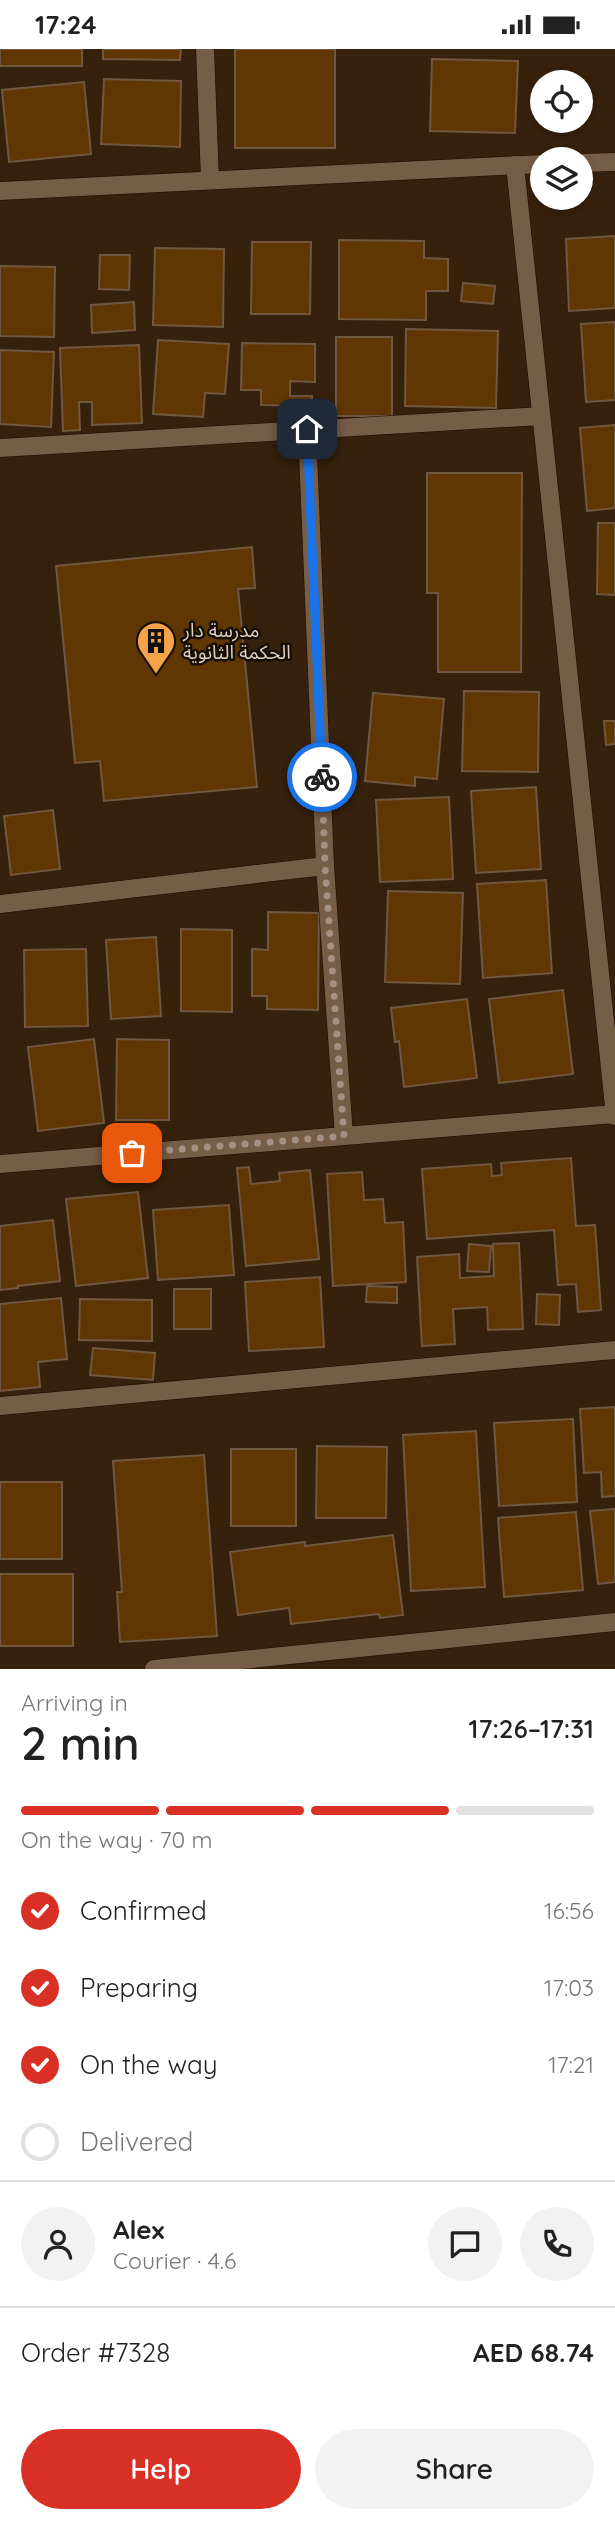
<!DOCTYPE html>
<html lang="en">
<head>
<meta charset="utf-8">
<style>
	:root { --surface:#fff; --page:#f2f2f2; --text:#222; --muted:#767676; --line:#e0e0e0; --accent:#d93025 }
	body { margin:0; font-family:Quicksand,"Noto Sans Arabic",sans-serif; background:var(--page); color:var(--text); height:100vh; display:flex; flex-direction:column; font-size:26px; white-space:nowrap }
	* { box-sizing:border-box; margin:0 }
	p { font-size:23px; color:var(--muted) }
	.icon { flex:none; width:38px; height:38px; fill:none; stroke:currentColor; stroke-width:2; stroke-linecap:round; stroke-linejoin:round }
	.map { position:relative; height:1620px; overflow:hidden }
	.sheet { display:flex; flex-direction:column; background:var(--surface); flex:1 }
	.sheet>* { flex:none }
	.tools { position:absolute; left:530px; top:21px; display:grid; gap:14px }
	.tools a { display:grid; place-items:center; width:63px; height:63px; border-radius:50%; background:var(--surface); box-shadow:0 4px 10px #0003; font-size:35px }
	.pin { position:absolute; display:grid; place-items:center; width:60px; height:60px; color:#fff; margin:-30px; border-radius:14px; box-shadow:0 4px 10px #0006 }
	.courier { position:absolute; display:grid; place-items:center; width:70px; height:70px; margin:-35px; border:5px solid #1a73e8; border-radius:50%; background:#fff; color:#222; box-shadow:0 2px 9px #0007 }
	.overview em { font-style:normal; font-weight:600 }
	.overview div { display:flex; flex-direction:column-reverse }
	.overview { display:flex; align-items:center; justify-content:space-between; height:119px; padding:0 21px }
	h1 { font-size:46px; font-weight:600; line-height:52px }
	.bar { display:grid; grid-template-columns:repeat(4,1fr); gap:10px 7px; align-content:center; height:84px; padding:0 21px }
	.bar i { height:9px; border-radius:5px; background:var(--line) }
	.bar .on { background:var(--accent) }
	.bar p { grid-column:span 4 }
	.line { display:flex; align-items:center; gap:18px; padding:0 21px; border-top:2px solid var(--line) }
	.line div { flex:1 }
	.round { display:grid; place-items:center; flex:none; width:74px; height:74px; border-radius:37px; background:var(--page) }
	ol { padding:0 21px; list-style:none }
	li { display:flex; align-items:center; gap:21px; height:77px }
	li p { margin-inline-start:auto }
	li .icon { padding:7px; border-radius:50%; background:var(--accent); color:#fff; stroke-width:4 }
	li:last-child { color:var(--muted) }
	li i { width:38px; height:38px; border:4px solid var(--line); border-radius:50% }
	.button { display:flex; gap:14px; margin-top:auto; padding:14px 21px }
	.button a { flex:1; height:80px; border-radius:42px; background:var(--accent); color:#fff; font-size:28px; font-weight:600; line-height:80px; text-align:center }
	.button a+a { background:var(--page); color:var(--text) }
	.status { display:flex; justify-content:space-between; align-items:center; height:49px; padding:0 35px; background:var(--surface); direction:ltr }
	.status svg { height:19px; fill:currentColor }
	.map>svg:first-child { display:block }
</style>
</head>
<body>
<div class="status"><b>17:24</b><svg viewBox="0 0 49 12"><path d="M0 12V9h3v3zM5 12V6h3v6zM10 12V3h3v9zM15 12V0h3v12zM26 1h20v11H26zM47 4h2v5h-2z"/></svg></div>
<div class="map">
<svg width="615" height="1620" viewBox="0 0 615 1620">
	<rect width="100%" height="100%" fill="#36210c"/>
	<g fill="#603702" stroke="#6f5741" stroke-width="2">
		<rect x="0" y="0" width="82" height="17"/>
		<polygon points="103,0 181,0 180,11 103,10"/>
		<rect x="235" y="0" width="100" height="99"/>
		<polygon points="432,10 518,12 515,84 430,82"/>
		<polygon points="104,30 181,32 180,98 101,95"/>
		<polygon points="84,33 91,105 9,113 2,41"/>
		<polygon points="615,187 615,259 569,262 566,190"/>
		<polygon points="339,191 424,192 424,209 448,210 448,242 426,242 426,271 339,270"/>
		<polygon points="252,193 311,193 310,265 251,265"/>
		<polygon points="155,199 224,200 223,278 153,276"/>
		<polygon points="100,206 130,206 129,241 99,240"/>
		<polygon points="0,217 55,218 54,288 0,287"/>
		<polygon points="463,234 495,237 493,255 461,252"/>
		<polygon points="134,253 135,281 92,284 91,256"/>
		<polygon points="615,273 615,351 586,353 581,275"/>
		<polygon points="406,280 498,282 496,359 405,357"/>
		<rect x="336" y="288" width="56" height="79"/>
		<polygon points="158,291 229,295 225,345 205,344 203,368 153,365"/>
		<polygon points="242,294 315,295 315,333 290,332 290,347 312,347 312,357 261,356 261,341 241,341"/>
		<polygon points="139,296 142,374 92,376 92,353 79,353 80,381 63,382 60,299"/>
		<polygon points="0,301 54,303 51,378 0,375"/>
		<polygon points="615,376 615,459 587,462 580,379"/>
		<polygon points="427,424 522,424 521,623 438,623 438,544 427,544"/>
		<polygon points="598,474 615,474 615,546 597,545"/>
		<polygon points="252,498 255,539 238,540 257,738 104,752 100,712 75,714 56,517"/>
		<polygon points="464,642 539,643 538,723 462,722"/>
		<polygon points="373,644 444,650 437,730 415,728 415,737 365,732"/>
		<polygon points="604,672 615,672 615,695 606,696"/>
		<polygon points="536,738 541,820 476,824 471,742"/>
		<polygon points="449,748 453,830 380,833 376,751"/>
		<polygon points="53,761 60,820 11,826 4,767"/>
		<polygon points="546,831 552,924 483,929 477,835"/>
		<polygon points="388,842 463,844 460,935 385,933"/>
		<polygon points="268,863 319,864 318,961 267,960 267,947 252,947 252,900 268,901"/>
		<polygon points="181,880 232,881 232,963 181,962"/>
		<polygon points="156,888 161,967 111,970 106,891"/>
		<polygon points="86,900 88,977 25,978 24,901"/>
		<polygon points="563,941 573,1025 499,1034 489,950"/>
		<polygon points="467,950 477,1029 404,1038 399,992 395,993 391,959"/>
		<polygon points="94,990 104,1074 38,1082 28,998"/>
		<polygon points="117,990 169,991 169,1071 116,1071"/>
		<polygon points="571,1109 576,1177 595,1176 601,1261 578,1263 576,1235 558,1236 554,1181 427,1190 422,1120 491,1115 492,1127 502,1126 501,1114"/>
		<polygon points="249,1118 251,1135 280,1132 279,1124 310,1121 319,1210 246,1217 237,1119"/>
		<polygon points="362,1123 364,1151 383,1150 385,1174 403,1173 406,1233 333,1237 327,1125"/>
		<polygon points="138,1143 148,1229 76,1237 66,1150"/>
		<polygon points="229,1156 234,1226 158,1231 153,1161"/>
		<polygon points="53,1171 60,1232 18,1237 18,1239 0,1241 0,1177"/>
		<polygon points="519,1194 523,1280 488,1281 487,1258 453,1260 455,1295 422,1297 417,1208 459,1205 460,1229 494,1227 493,1195"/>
		<polygon points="469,1195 491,1197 489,1223 467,1222"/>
		<polygon points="320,1228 324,1298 249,1302 245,1233"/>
		<polygon points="367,1237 397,1238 397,1254 366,1253"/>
		<rect x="174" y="1240" width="37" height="40"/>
		<polygon points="537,1245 560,1246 559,1276 536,1275"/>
		<polygon points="61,1249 67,1310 38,1313 40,1338 0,1342 0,1255"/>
		<polygon points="80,1250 152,1251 152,1292 79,1291"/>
		<polygon points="93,1299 155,1304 153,1331 90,1326"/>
		<polygon points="615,1358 615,1447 602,1448 601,1423 584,1424 580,1360"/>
		<polygon points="573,1370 577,1453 499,1457 494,1374"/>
		<polygon points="476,1382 485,1538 411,1542 403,1386"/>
		<polygon points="317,1397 387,1398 386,1469 316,1469"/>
		<rect x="231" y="1400" width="65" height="77"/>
		<polygon points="204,1406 217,1587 120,1593 117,1543 122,1543 113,1412"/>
		<rect x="0" y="1433" width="62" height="77"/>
		<polygon points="615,1460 615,1533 598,1535 590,1462"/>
		<polygon points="576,1463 583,1541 504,1548 498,1469"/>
		<polygon points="393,1486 403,1566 380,1569 379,1565 291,1575 289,1559 238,1566 230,1503 305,1493 305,1497"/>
		<rect x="0" y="1525" width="73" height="72"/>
	</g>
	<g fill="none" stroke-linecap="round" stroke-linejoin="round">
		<g stroke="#1c0a00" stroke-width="19">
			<g id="minor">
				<polyline points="205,0 210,131"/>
				<polyline points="581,114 615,113"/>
				<polyline points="515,116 615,1067"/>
				<polyline points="0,142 542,115"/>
				<polyline points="307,380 325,817 344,1087"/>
				<polyline points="0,399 541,367"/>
				<polyline points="0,855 325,817"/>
				<polyline points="0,1115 615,1065"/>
				<polyline points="0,1357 615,1301"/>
				<polyline points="154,1620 615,1573"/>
			</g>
		</g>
		<use href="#minor" stroke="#755d46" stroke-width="18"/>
	</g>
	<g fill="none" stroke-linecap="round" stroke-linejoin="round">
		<polyline stroke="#a39283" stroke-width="7" stroke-dasharray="0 12.6" points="132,1104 344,1087 325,817 322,728"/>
		<polyline stroke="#1a73e8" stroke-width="9" points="307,380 322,728"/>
	</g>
	<defs>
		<g id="building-pin" transform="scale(2.0125)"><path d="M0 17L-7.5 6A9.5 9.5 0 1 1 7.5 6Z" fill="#f6a247" stroke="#160d05"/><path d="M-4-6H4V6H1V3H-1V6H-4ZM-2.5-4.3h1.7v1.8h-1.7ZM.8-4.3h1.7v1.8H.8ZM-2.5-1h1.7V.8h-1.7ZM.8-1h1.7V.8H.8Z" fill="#111"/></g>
	</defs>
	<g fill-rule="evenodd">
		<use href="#building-pin" x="156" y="592"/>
	</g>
	<g text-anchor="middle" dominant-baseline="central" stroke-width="5" stroke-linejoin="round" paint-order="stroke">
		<g font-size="19" fill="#ddcfc3" stroke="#160d05" text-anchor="start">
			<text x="183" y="581">مدرسة دار<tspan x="183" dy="22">الحكمة الثانوية</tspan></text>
		</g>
	</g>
</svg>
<div class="tools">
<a><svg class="icon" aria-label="locate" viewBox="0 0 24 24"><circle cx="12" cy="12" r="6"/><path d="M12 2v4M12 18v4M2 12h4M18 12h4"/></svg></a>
<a><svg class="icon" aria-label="layers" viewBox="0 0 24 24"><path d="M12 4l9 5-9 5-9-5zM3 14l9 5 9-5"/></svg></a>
</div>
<div class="pin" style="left:132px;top:1104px;background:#ea580c"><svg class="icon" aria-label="bag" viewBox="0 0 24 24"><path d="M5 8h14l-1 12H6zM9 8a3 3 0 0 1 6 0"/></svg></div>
<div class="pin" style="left:307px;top:380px;background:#1f2937"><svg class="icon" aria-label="home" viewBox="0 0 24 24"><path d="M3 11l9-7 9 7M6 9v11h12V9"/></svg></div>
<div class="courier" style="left:322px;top:728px"><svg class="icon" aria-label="bike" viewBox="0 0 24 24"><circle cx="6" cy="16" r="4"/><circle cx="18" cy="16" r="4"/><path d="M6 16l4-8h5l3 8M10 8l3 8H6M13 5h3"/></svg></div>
</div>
<section class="sheet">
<div class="overview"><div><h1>2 min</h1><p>Arriving in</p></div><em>17:26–17:31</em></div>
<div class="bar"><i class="on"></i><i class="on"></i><i class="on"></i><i></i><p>On the way · 70 m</p></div>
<ol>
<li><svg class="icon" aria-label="check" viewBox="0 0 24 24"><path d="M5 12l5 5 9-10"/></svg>Confirmed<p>16:56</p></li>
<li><svg class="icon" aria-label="check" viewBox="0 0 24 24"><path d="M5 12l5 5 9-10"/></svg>Preparing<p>17:03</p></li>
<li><svg class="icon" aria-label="check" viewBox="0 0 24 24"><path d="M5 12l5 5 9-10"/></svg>On the way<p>17:21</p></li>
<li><i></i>Delivered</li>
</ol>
<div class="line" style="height:126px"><a class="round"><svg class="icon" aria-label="person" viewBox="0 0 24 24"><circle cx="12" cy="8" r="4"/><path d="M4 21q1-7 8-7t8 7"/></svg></a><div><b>Alex</b><p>Courier · 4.6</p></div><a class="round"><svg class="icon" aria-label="chat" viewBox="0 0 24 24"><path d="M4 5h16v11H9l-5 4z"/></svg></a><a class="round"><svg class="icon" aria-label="phone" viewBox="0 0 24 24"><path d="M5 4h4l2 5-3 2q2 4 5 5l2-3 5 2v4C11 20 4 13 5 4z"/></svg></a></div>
<div class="line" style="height:91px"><div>Order #7328</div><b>AED 68.74</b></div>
<div class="button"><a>Help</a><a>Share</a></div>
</section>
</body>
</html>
